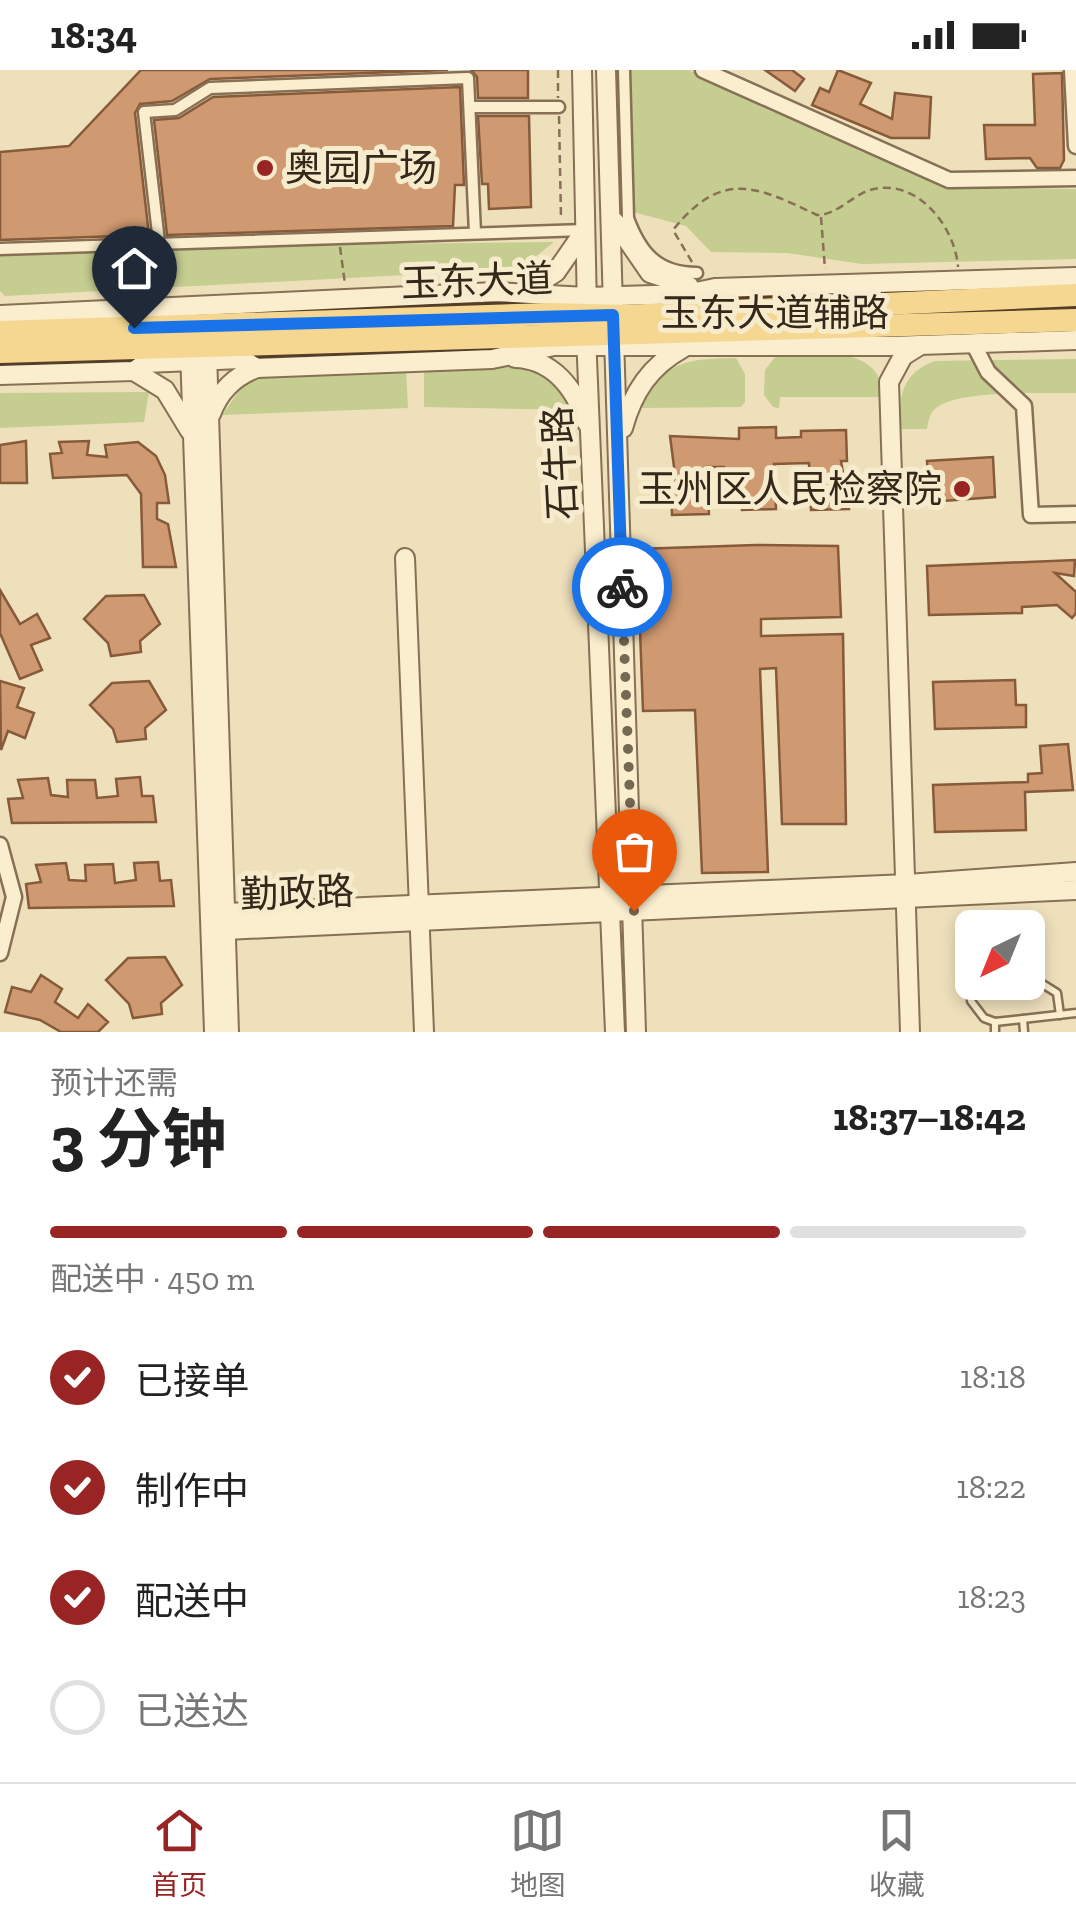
<!DOCTYPE html>
<html lang="zh">
<head>
<meta charset="utf-8">
<style>
	:root { --surface:#fff; --page:#f2f2f2; --text:#222; --muted:#767676; --line:#e0e0e0; --accent:#982424 }
	body { margin:0; font-family:"Zilla Slab","Noto Sans SC",serif; background:var(--page); color:var(--text); height:100vh; display:flex; flex-direction:column; font-size:38px; white-space:nowrap }
	* { box-sizing:border-box; margin:0 }
	p { font-size:32px; color:var(--muted) }
	.icon { flex:none; width:55px; height:55px; fill:none; stroke:currentColor; stroke-width:2; stroke-linecap:round; stroke-linejoin:round }
	.map { position:relative; height:962px; overflow:hidden }
	.drawer { display:flex; flex-direction:column; background:var(--surface); flex:1 }
	.drawer>* { flex:none }
	.needle { width:65px; rotate:223deg }
	.tools { position:absolute; left:955px; top:840px; display:grid; gap:20px }
	.tools a { display:grid; place-items:center; width:90px; height:90px; border-radius:15px; background:var(--surface); box-shadow:0 5px 15px #0003; font-size:50px }
	.pin { position:absolute; display:grid; place-items:center; width:85px; height:85px; color:#fff; margin:-102px -42px; border-radius:50% 50% 50% 0; rotate:-45deg; box-shadow:0 0 10px #0007 }
	.pin .icon { rotate:45deg }
	.courier { position:absolute; display:grid; place-items:center; width:100px; height:100px; margin:-50px; border:8px solid #1a73e8; border-radius:50%; background:#fff; color:#222; box-shadow:0 2px 12px #0007 }
	.head em { font-style:normal; font-weight:700 }
	.head div { display:flex; flex-direction:column-reverse }
	.head { display:flex; align-items:center; justify-content:space-between; height:170px; padding:0 50px }
	h1 { font-size:65px; font-weight:700; line-height:75px }
	.bar { display:grid; grid-template-columns:repeat(4,1fr); gap:15px 10px; align-content:center; height:120px; padding:0 50px }
	.bar i { height:12px; border-radius:8px; background:var(--line) }
	.bar .current { background:var(--accent) }
	.bar p { grid-column:span 4 }
	ol { padding:0 50px; list-style:none }
	li { display:flex; align-items:center; gap:30px; height:110px }
	li p { margin-inline-start:auto }
	li .icon { padding:10px; border-radius:50%; background:var(--accent); color:#fff; stroke-width:4 }
	li:last-child { color:var(--muted) }
	li i { width:55px; height:55px; border:5px solid var(--line); border-radius:50% }
	.status { display:flex; justify-content:space-between; align-items:center; height:70px; padding:0 50px; background:var(--surface); direction:ltr }
	.status svg { height:28px; fill:currentColor }
	.dock { display:flex; justify-content:space-around; align-items:center; height:140px; border-top:2px solid var(--line); background:var(--surface); font-size:28px; color:var(--muted) }
	.dock a { display:grid; justify-items:center; gap:5px }
	.dock .current { color:var(--accent) }
	.map>svg:first-child { display:block }
</style>
</head>
<body>
<div class="status"><b>18:34</b><svg viewBox="0 0 49 12"><path d="M0 12V9h3v3zM5 12V6h3v6zM10 12V3h3v9zM15 12V0h3v12zM26 1h20v11H26zM47 4h2v5h-2z"/></svg></div>
<div class="map">
<svg width="1076" height="962" viewBox="0 0 1076 962">
	<rect width="100%" height="100%" fill="#efe0bc"/>
	<g fill="#c5cd90">
		<polygon points="628,0 689,0 758,35 951,117 1076,119 1076,189 862,194 787,183 711,182 686,156 633,142"/>
		<polygon points="554,172 520,199 5,226 0,221 0,185 288,175"/>
		<path d="M 786,285 C 821,284 882,275 883,327 L 780,327 L 779,338 L 773,337 L 764,325 L 765,300 L 775,287 Z"/>
		<path d="M 736,288 L 745,304 L 745,332 L 741,337 L 637,338 L 637,331 C 672,291 683,289 736,288 Z"/>
		<path d="M 1076,289 L 1076,323 C 1044,324 960,319 936,338 C 929,344 929,350 927,359 L 901,359 C 898,326 902,303 935,291 Z"/>
		<polygon points="519,296 546,305 574,340 424,337 424,300"/>
		<polygon points="406,300 408,338 222,345 243,315 262,307"/>
		<polygon points="149,322 144,352 0,358 0,323"/>
	</g>
	<g fill="#cf9971" stroke="#875a3a" stroke-width="2.5">
		<polygon points="141,0 448,0 210,9 172,31 140,34 135,43 149,165 0,170 0,82 69,76"/>
		<polygon points="471,0 528,0 528,28 478,28 477,7"/>
		<polygon points="765,0 792,0 804,9 795,21"/>
		<polygon points="838,0 871,13 860,34 892,49 895,23 931,27 929,68 891,68 812,35 820,18 829,22"/>
		<polygon points="1062,3 1064,90 1060,98 1037,98 1030,88 986,89 984,55 1035,55 1033,4"/>
		<polygon points="460,17 464,115 455,115 453,156 167,165 154,50 179,48 213,27"/>
		<polygon points="478,46 529,46 531,137 489,139 488,114 482,114"/>
		<polygon points="776,357 776,368 801,367 801,361 846,360 847,391 841,391 849,439 811,440 809,393 774,394 776,439 742,440 741,417 725,418 724,397 707,397 709,444 672,445 671,420 677,420 670,366 739,369 739,358"/>
		<polygon points="26,371 27,413 0,413 0,375"/>
		<polygon points="89,371 87,385 107,387 105,375 138,372 156,386 165,405 169,433 157,433 157,449 168,454 176,497 143,497 141,424 127,405 53,408 50,384 62,383 59,372"/>
		<polygon points="993,387 995,427 930,432 927,391"/>
		<polygon points="756,475 838,476 841,547 761,549 761,566 843,564 846,754 782,754 776,598 760,599 768,802 702,803 695,640 643,641 637,479"/>
		<polygon points="1075,490 1074,506 1055,503 1076,522 1076,543 1072,548 1057,535 1022,537 1022,543 929,545 927,496"/>
		<polygon points="0,520 20,554 37,544 50,568 31,575 42,600 20,609 0,563"/>
		<polygon points="144,525 160,554 140,571 141,582 111,586 108,573 84,549 106,526"/>
		<polygon points="1015,610 1016,635 1026,635 1026,657 935,659 933,612"/>
		<polygon points="0,611 24,618 17,637 34,643 25,668 8,661 1,680"/>
		<polygon points="149,611 166,640 145,658 146,669 117,672 113,659 90,635 112,613"/>
		<polygon points="1068,674 1073,720 1025,722 1026,760 935,762 933,715 1028,712 1028,704 1042,703 1040,676"/>
		<polygon points="140,707 142,726 153,726 156,752 12,753 8,729 23,728 18,710 48,708 51,725 68,727 67,710 95,710 97,728 118,726 116,709"/>
		<polygon points="158,792 160,811 171,810 174,836 29,838 26,814 41,812 36,795 66,793 69,810 86,811 85,795 113,794 115,813 136,810 134,793"/>
		<polygon points="165,887 182,915 161,933 162,944 133,948 129,934 106,910 128,888"/>
		<polygon points="41,905 62,919 55,932 78,948 88,934 108,952 98,962 61,962 40,950 5,942 12,917 31,922"/>
	</g>
	<g fill="none" stroke-linecap="round" stroke-linejoin="round">
		<g stroke="#877055" stroke-width="11">
			<g id="service">
				<polyline points="1028,905 1057,923 1060,945"/>
				<polyline points="984,912 973,923 971,931 984,948 995,952"/>
				<polyline points="1023,949 1024,962"/>
				<polyline points="995,962 995,952 1076,943"/>
			</g>
		</g>
		<g stroke="#877055" stroke-width="15">
			<g id="pedestrian">
				<path d="M 624,0 L 628,148 C 641,183 658,203 697,203"/>
				<polyline points="470,37 559,37"/>
				<polyline points="159,172 144,42 175,40 210,18 468,8 475,163"/>
				<polyline points="0,179 585,160"/>
			</g>
		</g>
		<g stroke="#877055" stroke-width="19">
			<g id="minor">
				<polyline points="703,0 949,110 1076,108"/>
				<polyline points="1072,0 1076,76"/>
				<polyline points="973,273 988,302 1024,336 1031,445 1076,444"/>
				<polyline points="0,775 14,827 0,883"/>
			</g>
		</g>
		<g stroke="#877055" stroke-width="22">
			<g id="tertiary">
				<polyline points="582,0 587,239"/>
				<polyline points="606,0 613,237"/>
				<polyline points="615,152 650,203 689,216"/>
				<polyline points="524,222 556,202 585,160"/>
				<polyline points="0,245 496,222 587,227 687,224 715,218 1076,207"/>
				<polyline points="586,265 615,962"/>
				<polyline points="614,268 636,962"/>
				<polyline points="190,281 214,962"/>
				<polyline points="207,283 229,962"/>
				<path d="M 515,288 C 553,289 575,319 587,353"/>
				<polyline points="134,301 165,320 190,361"/>
				<polyline points="0,305 134,301 145,293 241,289 257,298 492,289 554,276 889,276 1076,270"/>
				<path d="M 211,344 C 219,322 235,306 257,298"/>
				<path d="M 623,358 C 633,322 650,296 683,278"/>
				<polyline points="405,488 424,962"/>
				<polyline points="211,853 225,843 907,814 1076,802"/>
				<polyline points="211,853 226,860 1076,820"/>
				<polyline points="910,962 889,312 903,286 919,276"/>
			</g>
		</g>
		<g stroke="#543e2a" stroke-width="28">
			<g id="primary">
				<polyline points="0,262 550,244 626,246 1076,225"/>
				<polyline points="0,282 1076,250"/>
			</g>
		</g>
		<g stroke="#877055" stroke-width="2.5" stroke-dasharray="8 5" stroke-linecap="butt">
			<polyline points="558,0 558,28"/>
			<polyline points="559,46 561,148"/>
			<polyline points="821,147 825,199"/>
			<polyline points="340,177 345,214"/>
			<polyline points="161,186 165,223"/>
			<path d="M 692,192 L 673,160 C 722,99 756,116 817,145 C 836,145 850,128 867,121 C 914,104 955,155 958,197"/>
			<polyline points="498,207 525,205"/>
		</g>
		<use href="#service" stroke="#faeecf" stroke-width="6"/>
		<use href="#pedestrian" stroke="#faeecf" stroke-width="10"/>
		<use href="#minor" stroke="#faeecf" stroke-width="14"/>
		<use href="#tertiary" stroke="#faeecf" stroke-width="18"/>
		<use href="#primary" stroke="#f5d791" stroke-width="22"/>
	</g>
	<g fill="none" stroke-linecap="round" stroke-linejoin="round">
		<polyline stroke="#766853" stroke-width="10" stroke-dasharray="0 18" points="622,517 634,841"/>
		<polyline stroke="#1a73e8" stroke-width="12" points="134,258 613,245 622,517"/>
	</g>
	<g fill="#982424" stroke="#f6ebcc" stroke-width="4">
		<circle cx="265" cy="98" r="10"/>
		<circle cx="962" cy="419" r="10"/>
	</g>
	<g text-anchor="middle" dominant-baseline="central" stroke-width="10" stroke-linejoin="round" paint-order="stroke">
		<g font-size="38" fill="#35281b" stroke="#f6ebcc" text-anchor="start">
			<text x="285" y="98">奥园广场</text>
			<text x="942" y="419" text-anchor="end">玉州区人民检察院</text>
		</g>
		<g font-size="38" fill="#35281b" stroke="#f6ebcc">
			<text transform="translate(477 211) rotate(-2)">玉东大道</text>
			<text x="775" y="243">玉东大道辅路</text>
			<text transform="translate(560 393) rotate(-93)">石牛路</text>
			<text transform="translate(297 823) rotate(-2)">勤政路</text>
		</g>
	</g>
</svg>
<div class="tools">
<a><svg class="needle" viewBox="-14 -14 28 28"><path d="M0-13l5 13h-10z" fill="#e53935"/><path d="M0 13l5-13h-10z" fill="#767676"/></svg></a>
</div>
<div class="pin" style="left:634px;top:841px;background:#ea580c"><svg class="icon" aria-label="bag" viewBox="0 0 24 24"><path d="M5 8h14l-1 12H6zM9 8a3 3 0 0 1 6 0"/></svg></div>
<div class="pin" style="left:134px;top:258px;background:#1f2937"><svg class="icon" aria-label="home" viewBox="0 0 24 24"><path d="M3 11l9-7 9 7M6 9v11h12V9"/></svg></div>
<div class="courier" style="left:622px;top:517px"><svg class="icon" aria-label="bike" viewBox="0 0 24 24"><circle cx="6" cy="16" r="4"/><circle cx="18" cy="16" r="4"/><path d="M6 16l4-8h5l3 8M10 8l3 8H6M13 5h3"/></svg></div>
</div>
<section class="drawer">
<div class="head"><div><h1>3 分钟</h1><p>预计还需</p></div><em>18:37–18:42</em></div>
<div class="bar"><i class="current"></i><i class="current"></i><i class="current"></i><i></i><p>配送中 · 450 m</p></div>
<ol>
<li><svg class="icon" aria-label="check" viewBox="0 0 24 24"><path d="M5 12l5 5 9-10"/></svg>已接单<p>18:18</p></li>
<li><svg class="icon" aria-label="check" viewBox="0 0 24 24"><path d="M5 12l5 5 9-10"/></svg>制作中<p>18:22</p></li>
<li><svg class="icon" aria-label="check" viewBox="0 0 24 24"><path d="M5 12l5 5 9-10"/></svg>配送中<p>18:23</p></li>
<li><i></i>已送达</li>
</ol>
</section>
<nav class="dock">
<a class="current"><svg class="icon" aria-label="home" viewBox="0 0 24 24"><path d="M3 11l9-7 9 7M6 9v11h12V9"/></svg>首页</a>
<a><svg class="icon" aria-label="map" viewBox="0 0 24 24"><path d="M3 6l6-2 6 2 6-2v14l-6 2-6-2-6 2zM9 4v14M15 6v14"/></svg>地图</a>
<a><svg class="icon" aria-label="saved" viewBox="0 0 24 24"><path d="M7 4h10v16l-5-4-5 4z"/></svg>收藏</a>
</nav>
</body>
</html>
